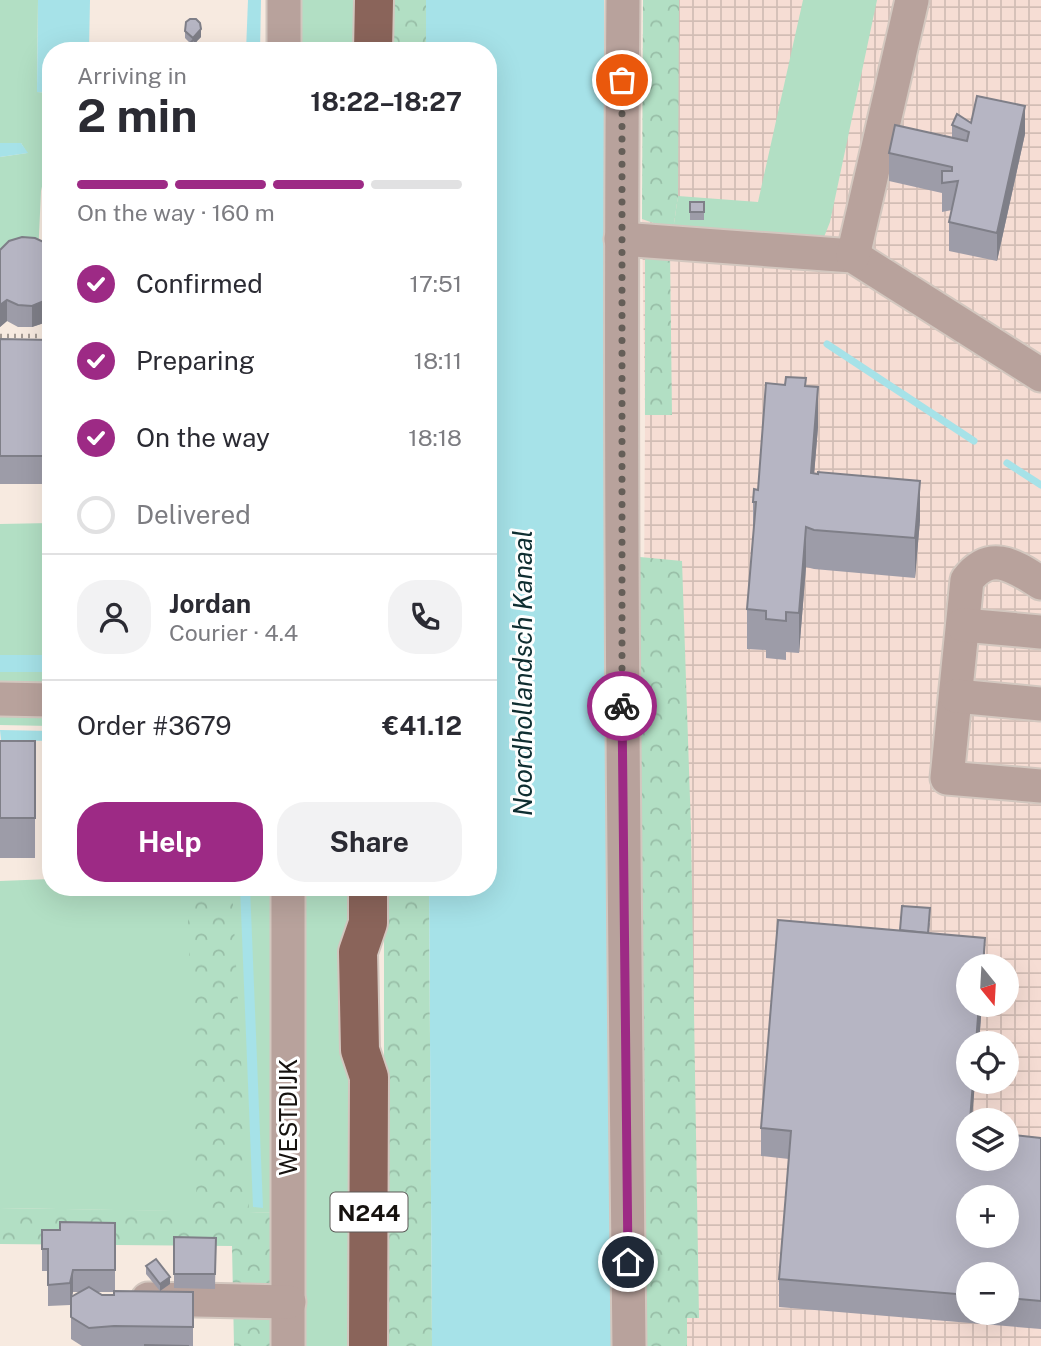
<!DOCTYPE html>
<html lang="en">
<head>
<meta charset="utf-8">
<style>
	:root { --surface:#fff; --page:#f2f2f3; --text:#2b2b33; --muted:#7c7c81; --line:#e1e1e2; --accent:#9d2a85 }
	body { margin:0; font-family:"Public Sans",sans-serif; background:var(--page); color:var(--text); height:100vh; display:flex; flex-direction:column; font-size:26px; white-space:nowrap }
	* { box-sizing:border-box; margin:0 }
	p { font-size:23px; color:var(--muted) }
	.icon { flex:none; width:38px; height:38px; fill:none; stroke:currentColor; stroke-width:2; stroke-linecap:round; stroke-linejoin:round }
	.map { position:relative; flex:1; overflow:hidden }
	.details { position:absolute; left:42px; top:42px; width:455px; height:854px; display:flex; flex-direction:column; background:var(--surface); border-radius:28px; box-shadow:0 7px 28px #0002 }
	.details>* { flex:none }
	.needle { width:46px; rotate:162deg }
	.tools { position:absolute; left:956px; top:954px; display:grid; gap:14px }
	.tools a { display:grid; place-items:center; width:63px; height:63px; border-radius:50%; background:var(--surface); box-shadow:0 7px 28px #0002; font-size:35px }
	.pin { position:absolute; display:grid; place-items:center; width:60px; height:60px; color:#fff; margin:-30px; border:4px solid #fff; border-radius:50%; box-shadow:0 2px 7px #0007 }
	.courier { position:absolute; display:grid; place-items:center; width:70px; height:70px; margin:-35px; border:5px solid #9d2a85; border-radius:50%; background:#fff; color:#222; box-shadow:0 2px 9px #0007 }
	.head em { font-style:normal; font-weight:700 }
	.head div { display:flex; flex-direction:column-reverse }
	.head { display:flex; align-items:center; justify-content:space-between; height:119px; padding:0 35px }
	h1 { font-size:46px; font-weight:700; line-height:52px }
	.bar { display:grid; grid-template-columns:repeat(4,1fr); gap:10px 7px; align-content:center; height:84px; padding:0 35px }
	.bar i { height:9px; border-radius:5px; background:var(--line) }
	.bar .active { background:var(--accent) }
	.bar p { grid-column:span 4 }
	.line { display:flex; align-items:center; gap:18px; padding:0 35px; border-top:2px solid var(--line) }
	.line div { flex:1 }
	.round { display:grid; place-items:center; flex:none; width:74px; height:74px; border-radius:28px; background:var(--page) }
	ol { padding:0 35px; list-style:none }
	li { display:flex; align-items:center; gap:21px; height:77px }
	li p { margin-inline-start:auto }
	li .icon { padding:7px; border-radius:50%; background:var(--accent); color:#fff; stroke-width:4 }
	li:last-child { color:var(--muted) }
	li i { width:38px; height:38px; border:4px solid var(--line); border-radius:50% }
	.button { display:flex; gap:14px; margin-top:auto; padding:14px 35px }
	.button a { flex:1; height:80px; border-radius:28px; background:var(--accent); color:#fff; font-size:28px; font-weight:700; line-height:80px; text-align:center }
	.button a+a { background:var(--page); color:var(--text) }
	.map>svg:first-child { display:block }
</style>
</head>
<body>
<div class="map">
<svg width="1041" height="1346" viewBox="0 0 1041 1346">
	<defs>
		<pattern id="industrial-grid" width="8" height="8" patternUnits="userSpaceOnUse" patternTransform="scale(1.75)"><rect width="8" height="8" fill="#f6ddd4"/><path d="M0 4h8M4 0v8" fill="none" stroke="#d2bdb5"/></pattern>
		<pattern id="forest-crowns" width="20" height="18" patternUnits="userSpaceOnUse" patternTransform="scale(1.75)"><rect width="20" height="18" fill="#b2dfc4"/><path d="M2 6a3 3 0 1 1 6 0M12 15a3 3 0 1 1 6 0" fill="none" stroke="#98bea7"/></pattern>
	</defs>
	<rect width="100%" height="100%" fill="#f7eae0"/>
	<path fill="url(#industrial-grid)" fill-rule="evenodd" d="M 643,0 L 1041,0 L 1041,1346 L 640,1346 L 645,415 L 642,219 ZM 968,966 L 1006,966 L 1006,1004 L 968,1004 ZM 968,1043 L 1006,1043 L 1006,1082 L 968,1082 ZM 968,1120 L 1006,1120 L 1006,1158 L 968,1158 ZM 968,1197 L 1006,1197 L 1006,1236 L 968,1236 ZM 968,1274 L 1006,1274 L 1006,1312 L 968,1312 Z"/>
	<g fill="#b2dfc4">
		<polygon points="0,0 38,0 37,92 51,93 51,147 41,191 38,257 0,258 0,157 27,153 21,143 0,143"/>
		<rect x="297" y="0" width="60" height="51"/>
		<polygon points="803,0 877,0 830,222 824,237 673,230 678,196 758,202"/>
		<polygon points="51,523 51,693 0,692 0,524"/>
		<polygon points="0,709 51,710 51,726 0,725"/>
		<polygon points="51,879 51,887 279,887 283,1213 0,1208 0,881"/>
		<polygon points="298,887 351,887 355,1346 299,1346"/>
	</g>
	<g fill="url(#forest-crowns)">
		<polygon points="389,0 426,0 426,51 388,51"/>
		<polygon points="643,0 679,0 678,196 673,230 642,219"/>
		<polygon points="670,251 672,415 645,415 645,255"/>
		<polygon points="640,557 682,561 691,829 699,1318 687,1318 687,1346 640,1346"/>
		<polygon points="187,887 232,887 249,1212 281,1213 277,1346 234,1346 232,1246 0,1244 0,1208 197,1211"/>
		<polygon points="384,887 429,887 432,1346 381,1346 384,1209"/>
	</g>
	<g fill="#a6e2e8">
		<polygon points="38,0 90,0 89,51 51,51 51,93 37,92"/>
		<polygon points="248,0 261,0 260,51 246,51"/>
		<polygon points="426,0 604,0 613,1346 432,1346 429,887 488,887 488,51 426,51"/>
		<polygon points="0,143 21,143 28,153 0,157"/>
		<rect x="0" y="655" width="51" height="17"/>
		<polygon points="0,730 51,731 51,741 1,740"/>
		<polygon points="240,887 250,887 263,1208 253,1207"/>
	</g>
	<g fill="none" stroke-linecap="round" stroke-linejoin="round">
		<g stroke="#a6e2e8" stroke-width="7">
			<polyline points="827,344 974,441"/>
			<polyline points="1007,463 1041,485"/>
		</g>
		<g stroke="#d3c7bf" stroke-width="37">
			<g id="minor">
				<polyline points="284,0 284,51"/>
				<path d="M 623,0 C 619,449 624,897 629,1346"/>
				<polyline points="621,239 853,256 1041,375"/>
				<polyline points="853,256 912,0"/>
				<path d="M 1041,583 C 1014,566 991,549 967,580 L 947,778 L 1041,786"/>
				<polyline points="963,625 1041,632"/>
				<polyline points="956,696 1041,704"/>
				<polyline points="0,699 51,700"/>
				<polyline points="288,887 288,1346"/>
				<polyline points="148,1299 289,1302"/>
			</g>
		</g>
		<g stroke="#d3c7bf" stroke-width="42">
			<g id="major">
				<polyline points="373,51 374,0"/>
				<polyline points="368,1346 369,1077 360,1050 358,952 368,923 368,887"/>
			</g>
		</g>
		<polyline stroke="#a49a93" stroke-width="4.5" stroke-dasharray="2 5" stroke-linecap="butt" points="0,336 51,336"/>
		<use href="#minor" stroke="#b8a29c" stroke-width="33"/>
		<use href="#major" stroke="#8a645a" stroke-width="38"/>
	</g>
	<g fill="#9d9ca8" fill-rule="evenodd">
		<polygon points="185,31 201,37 196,42 203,51 185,51 185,49 190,43 185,38"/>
		<polygon points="971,123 1025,134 997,261 949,251 949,222 952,210 942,212 942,193 889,181 889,153 952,137 952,125"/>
		<rect x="690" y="202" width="14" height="18"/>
		<polygon points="0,250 44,323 32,327 18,327 7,321 0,327"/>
		<polygon points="0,339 51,340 51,484 0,484"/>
		<polygon points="806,386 818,427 814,474 920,520 915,578 814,569 806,567 799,653 786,652 786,660 766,658 766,650 747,649 747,609 753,541 753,502 758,490"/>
		<rect x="0" y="741" width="35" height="117"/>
		<path d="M 930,923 L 929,933 L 968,1004 L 982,1004 L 979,1043 L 968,1082 L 975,1082 L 968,1158 L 1041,1138 L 1041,1329 L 779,1307 L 779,1279 L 789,1159 L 761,1156 L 761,1128 L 900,930 ZM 968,1274 L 1006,1274 L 1006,1312 L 968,1312 Z"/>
		<path d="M 115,1223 L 115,1291 L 193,1292 L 193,1346 L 82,1346 L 71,1339 L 71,1300 L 70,1305 L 48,1306 L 48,1271 L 42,1271 L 42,1230 L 60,1230 ZM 73,1292 L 80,1292 L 72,1297 ZM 97,1292 L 114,1292 L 114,1295 L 102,1295 Z"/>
		<polygon points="174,1237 216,1238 215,1289 174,1288"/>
		<polygon points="146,1266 170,1284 160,1291 146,1274"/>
	</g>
	<g fill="#7f7f88">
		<polygon points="201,29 201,37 193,45 193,38"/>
		<polygon points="1025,106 1025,134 997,261 997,233"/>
		<polygon points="51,295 51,317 44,323 32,327 32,306"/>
		<polygon points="7,300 7,321 0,327 0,305"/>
		<polygon points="818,387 818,427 811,513 811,473"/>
		<polygon points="920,481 920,520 915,578 915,538"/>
		<polygon points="806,527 806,567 799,653 799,613"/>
		<polygon points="985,938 985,966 983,966"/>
		<polygon points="979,1004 982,1004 979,1043 976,1043"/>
		<polygon points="973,1082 975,1082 972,1120 970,1120"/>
		<polygon points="73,1270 73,1292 70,1305 70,1283"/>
		<polygon points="170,1277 170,1284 160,1291 160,1284"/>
	</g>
	<g fill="#b6b5c3" stroke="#7f7f88" stroke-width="2" fill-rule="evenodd">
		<polygon points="190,19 196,19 200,23 201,29 193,38 185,31 186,22"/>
		<polygon points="193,40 201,46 203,51 186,51 185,49"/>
		<polygon points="977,96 1025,106 997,233 949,222 958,181 942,183 942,171 952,171 952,167 889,153 895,125 967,141 969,132 952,125 957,114 971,123"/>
		<rect x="690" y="202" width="14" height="10"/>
		<polygon points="22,237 35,238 48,244 51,247 51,295 44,301 32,306 18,305 7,300 0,305 0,250 9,241"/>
		<polygon points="0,339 51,340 51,456 0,456"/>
		<polygon points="786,377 806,378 805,386 818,387 811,473 818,474 818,472 920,481 915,538 814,530 806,527 799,613 786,612 786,621 766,619 766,611 747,609 756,502 753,502 754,489 758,490 766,383 785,385"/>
		<rect x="0" y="741" width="35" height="77"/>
		<polygon points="902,906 930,908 928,933 900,930"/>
		<path d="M 778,920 L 985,938 L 983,966 L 968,966 L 968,1004 L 979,1004 L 976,1043 L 968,1043 L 968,1082 L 973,1082 L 970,1120 L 968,1120 L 968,1158 L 1006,1158 L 1006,1134 L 1041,1138 L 1041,1301 L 1006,1298 L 1006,1274 L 968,1274 L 968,1295 L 779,1279 L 791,1131 L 761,1128 ZM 968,1197 L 1006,1197 L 1006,1236 L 968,1236 Z"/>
		<polygon points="60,1222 115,1223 115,1270 73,1270 70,1283 48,1285 48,1249 42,1249 42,1230 60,1230"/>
		<polygon points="174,1237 216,1238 215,1274 174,1274"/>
		<polygon points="156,1259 170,1277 160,1284 146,1266"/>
		<polygon points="89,1287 102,1295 114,1295 114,1291 193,1292 193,1327 114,1326 89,1328 71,1317 71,1297"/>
		<polygon points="145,1345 189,1346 145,1346"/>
	</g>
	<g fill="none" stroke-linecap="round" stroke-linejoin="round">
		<polyline stroke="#655e58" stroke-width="7" stroke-dasharray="0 12.6" points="622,706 622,80"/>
		<polyline stroke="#9d2a85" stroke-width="9" points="622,706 628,1262"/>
	</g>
	<g text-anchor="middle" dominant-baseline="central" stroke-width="6" stroke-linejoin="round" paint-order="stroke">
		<rect fill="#fff" stroke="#5c5957" stroke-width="2" x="330.5" y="1192.5" width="77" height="39" rx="5"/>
		<g font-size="23" font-weight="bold" fill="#16120f">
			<text x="369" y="1212">N244</text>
		</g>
		<g font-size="24" fill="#16120f" stroke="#fff">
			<text transform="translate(288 1117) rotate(-90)">WESTDIJK</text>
		</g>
		<g font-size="26" font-style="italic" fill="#0f2e31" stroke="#fff">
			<text transform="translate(522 673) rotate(-90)">Noordhollandsch Kanaal</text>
		</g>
	</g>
</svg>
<div class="tools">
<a><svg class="needle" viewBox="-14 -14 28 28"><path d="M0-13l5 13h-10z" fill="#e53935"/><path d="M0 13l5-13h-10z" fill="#7c7c81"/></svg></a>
<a><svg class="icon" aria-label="locate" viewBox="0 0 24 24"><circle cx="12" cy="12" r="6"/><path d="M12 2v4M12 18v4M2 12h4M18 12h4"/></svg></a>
<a><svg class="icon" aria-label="layers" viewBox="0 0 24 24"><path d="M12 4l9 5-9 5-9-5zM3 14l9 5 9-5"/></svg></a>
<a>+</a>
<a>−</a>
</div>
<div class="pin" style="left:622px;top:80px;background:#ea580c"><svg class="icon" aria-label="bag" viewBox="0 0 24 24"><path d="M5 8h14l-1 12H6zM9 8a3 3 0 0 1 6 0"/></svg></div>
<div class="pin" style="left:628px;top:1262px;background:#1f2937"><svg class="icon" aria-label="home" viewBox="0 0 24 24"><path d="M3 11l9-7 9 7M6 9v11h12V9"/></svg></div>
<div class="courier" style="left:622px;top:706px"><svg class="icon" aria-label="bike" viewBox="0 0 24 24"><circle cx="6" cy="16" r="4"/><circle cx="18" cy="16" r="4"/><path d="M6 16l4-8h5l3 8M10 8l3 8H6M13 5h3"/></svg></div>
<section class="details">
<div class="head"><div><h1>2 min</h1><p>Arriving in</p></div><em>18:22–18:27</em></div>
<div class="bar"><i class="active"></i><i class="active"></i><i class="active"></i><i></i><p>On the way · 160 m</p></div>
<ol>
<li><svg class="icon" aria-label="check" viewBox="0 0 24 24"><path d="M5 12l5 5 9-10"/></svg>Confirmed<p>17:51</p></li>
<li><svg class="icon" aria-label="check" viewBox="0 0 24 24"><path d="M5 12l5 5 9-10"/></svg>Preparing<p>18:11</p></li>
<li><svg class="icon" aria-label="check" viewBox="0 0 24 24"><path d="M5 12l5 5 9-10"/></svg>On the way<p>18:18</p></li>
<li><i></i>Delivered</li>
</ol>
<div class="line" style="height:126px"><a class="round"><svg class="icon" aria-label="person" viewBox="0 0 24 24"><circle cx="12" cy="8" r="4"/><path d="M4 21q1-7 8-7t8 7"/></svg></a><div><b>Jordan</b><p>Courier · 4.4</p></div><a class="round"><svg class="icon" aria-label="phone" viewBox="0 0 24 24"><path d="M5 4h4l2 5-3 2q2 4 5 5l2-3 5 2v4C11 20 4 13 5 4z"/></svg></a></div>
<div class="line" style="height:91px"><div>Order #3679</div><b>€41.12</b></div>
<div class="button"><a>Help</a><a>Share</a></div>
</section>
</div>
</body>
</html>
